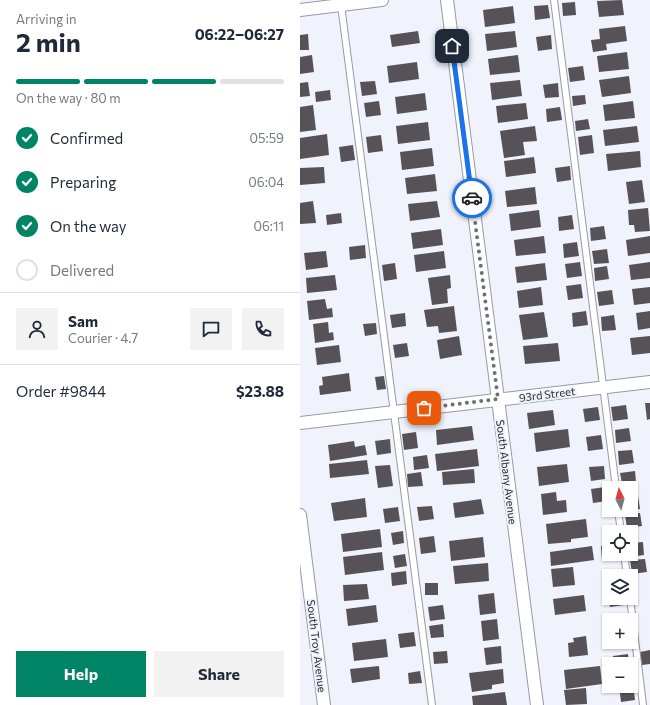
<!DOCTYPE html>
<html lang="en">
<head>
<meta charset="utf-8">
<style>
	:root { --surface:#fff; --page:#f2f2f3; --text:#1f2937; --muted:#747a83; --line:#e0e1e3; --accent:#008466 }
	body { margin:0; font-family:Commissioner,sans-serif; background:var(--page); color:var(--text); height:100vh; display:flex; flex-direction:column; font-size:15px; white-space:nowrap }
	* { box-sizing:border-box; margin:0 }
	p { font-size:13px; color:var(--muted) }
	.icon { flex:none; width:22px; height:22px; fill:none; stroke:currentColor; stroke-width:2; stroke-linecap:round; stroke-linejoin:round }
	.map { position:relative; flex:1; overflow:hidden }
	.sheet { display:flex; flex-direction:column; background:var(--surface); width:300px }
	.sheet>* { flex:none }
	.needle { width:26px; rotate:354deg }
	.controls { position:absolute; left:302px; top:481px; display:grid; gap:8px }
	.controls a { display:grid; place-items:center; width:36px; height:36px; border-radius:0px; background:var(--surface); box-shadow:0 1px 3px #0004; font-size:20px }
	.pin { position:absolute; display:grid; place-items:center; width:34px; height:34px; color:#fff; margin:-17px; border-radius:8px; box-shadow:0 2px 6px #0006 }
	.courier { position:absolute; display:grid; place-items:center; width:40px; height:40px; margin:-20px; border:3px solid #1a73e8; border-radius:50%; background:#fff; color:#222; box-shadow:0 1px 5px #0007 }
	.overview em { font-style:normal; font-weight:700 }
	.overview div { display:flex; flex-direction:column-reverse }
	.overview { display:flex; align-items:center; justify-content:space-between; height:68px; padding:0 16px }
	h1 { font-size:26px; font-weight:700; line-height:30px }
	.bar { display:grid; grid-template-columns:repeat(4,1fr); gap:6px 4px; align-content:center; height:48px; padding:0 16px }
	.bar i { height:5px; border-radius:3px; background:var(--line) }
	.bar .active { background:var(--accent) }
	.bar p { grid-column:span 4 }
	.line { display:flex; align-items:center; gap:10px; padding:0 16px; border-top:1px solid var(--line) }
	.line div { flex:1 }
	.round { display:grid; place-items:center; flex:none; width:42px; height:42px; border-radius:0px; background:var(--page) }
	ol { padding:0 16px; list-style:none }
	li { display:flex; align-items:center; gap:12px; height:44px }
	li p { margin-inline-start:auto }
	li .icon { padding:4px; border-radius:50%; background:var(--accent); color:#fff; stroke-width:4 }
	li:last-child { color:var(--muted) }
	li i { width:22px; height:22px; border:2px solid var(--line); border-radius:50% }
	.primary-button { display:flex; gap:8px; margin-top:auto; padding:8px 16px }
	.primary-button a { flex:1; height:46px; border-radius:0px; background:var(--accent); color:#fff; font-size:16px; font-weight:700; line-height:46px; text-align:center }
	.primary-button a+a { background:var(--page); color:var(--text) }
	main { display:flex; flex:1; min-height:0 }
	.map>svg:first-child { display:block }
</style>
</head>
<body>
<main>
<section class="sheet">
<div class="overview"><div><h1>2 min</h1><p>Arriving in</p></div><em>06:22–06:27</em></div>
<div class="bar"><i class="active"></i><i class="active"></i><i class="active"></i><i></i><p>On the way · 80 m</p></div>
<ol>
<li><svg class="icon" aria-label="check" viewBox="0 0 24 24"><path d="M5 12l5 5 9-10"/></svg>Confirmed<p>05:59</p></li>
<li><svg class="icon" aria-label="check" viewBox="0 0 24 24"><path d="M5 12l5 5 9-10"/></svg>Preparing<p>06:04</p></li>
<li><svg class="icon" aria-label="check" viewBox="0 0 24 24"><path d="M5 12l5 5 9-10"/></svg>On the way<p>06:11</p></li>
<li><i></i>Delivered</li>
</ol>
<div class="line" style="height:72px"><a class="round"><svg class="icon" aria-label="person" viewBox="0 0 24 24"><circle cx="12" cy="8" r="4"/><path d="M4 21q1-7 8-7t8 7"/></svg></a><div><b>Sam</b><p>Courier · 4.7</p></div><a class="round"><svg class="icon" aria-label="chat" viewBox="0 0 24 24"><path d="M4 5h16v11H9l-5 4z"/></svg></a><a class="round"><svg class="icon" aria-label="phone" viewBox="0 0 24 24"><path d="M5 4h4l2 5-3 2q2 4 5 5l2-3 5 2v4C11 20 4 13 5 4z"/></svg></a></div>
<div class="line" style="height:52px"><div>Order #9844</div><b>$23.88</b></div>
<div class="primary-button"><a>Help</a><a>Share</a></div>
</section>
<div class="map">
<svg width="350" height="705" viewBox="0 0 350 705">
	<rect width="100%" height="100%" fill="#f0f3fc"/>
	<g fill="#575258">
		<polygon points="322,0 324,15 299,17 297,1"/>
		<polygon points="275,2 276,15 263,16 262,3"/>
		<polygon points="248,5 250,18 235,20 234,6"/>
		<polygon points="213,6 215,23 185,27 183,10"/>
		<polygon points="325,26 327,41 306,44 307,50 293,52 291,40 300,39 299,29"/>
		<polygon points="118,31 120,43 92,47 90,35"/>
		<polygon points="215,31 217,47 187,51 185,34"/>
		<polygon points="8,34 9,50 0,50 0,35"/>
		<polygon points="251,35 252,49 238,51 236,37"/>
		<polygon points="327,52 329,69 299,72 297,56"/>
		<polygon points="12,55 14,72 0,74 0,57"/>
		<polygon points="218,55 220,72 190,75 188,59"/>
		<polygon points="117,62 119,79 89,83 87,66"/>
		<polygon points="283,66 285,80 270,82 268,68"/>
		<polygon points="329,76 331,93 302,97 299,80"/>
		<polygon points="220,80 222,96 192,100 190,83"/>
		<polygon points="75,81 77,94 62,96 60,82"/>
		<polygon points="8,82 10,96 0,97 0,83"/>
		<polygon points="258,83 259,97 245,98 243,85"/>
		<polygon points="30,90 31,100 16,102 15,92"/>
		<polygon points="125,93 127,110 97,114 95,97"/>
		<polygon points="285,95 286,104 273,106 272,96"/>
		<polygon points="79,101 81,115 66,117 64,103"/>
		<polygon points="333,101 335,118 305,121 303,105"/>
		<polygon points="226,103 228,119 198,123 196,106"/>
		<polygon points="13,105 16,130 0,132 0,107"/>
		<polygon points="260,107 262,120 247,122 246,109"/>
		<polygon points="288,119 290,129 276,131 275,121"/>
		<polygon points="128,122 130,140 98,144 96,126"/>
		<polygon points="235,126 237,141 223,142 225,155 204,158 200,131"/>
		<polygon points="337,126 339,142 305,146 303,130"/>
		<polygon points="27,134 29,155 0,159 0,138"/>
		<polygon points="81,135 83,151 68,153 66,137"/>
		<polygon points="292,135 294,153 280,155 278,137"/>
		<polygon points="53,145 55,160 41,162 39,147"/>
		<polygon points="132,148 134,166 102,170 100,152"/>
		<polygon points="340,151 341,167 308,171 306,154"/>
		<polygon points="234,157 236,173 206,177 204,161"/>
		<polygon points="270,166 271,180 257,182 255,168"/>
		<polygon points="24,167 25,183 0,185 0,168"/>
		<polygon points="135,174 137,191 107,194 105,178"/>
		<polygon points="342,180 345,202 329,204 326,182"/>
		<polygon points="235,187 237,204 207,207 205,191"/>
		<polygon points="13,201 16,223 0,224 0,203"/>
		<polygon points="137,201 140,217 110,221 108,204"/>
		<polygon points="348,208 350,231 335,232 334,225 329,225 328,210"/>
		<polygon points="239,210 241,227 211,231 209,214"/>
		<polygon points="41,213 42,223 27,225 26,215"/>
		<polygon points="272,215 274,229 259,231 258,217"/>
		<polygon points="304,226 306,239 291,241 290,228"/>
		<polygon points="141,229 143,245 113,249 111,233"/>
		<polygon points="244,236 246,253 216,256 214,240"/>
		<polygon points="350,236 350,253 328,256 326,240"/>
		<polygon points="277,242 279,256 264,258 263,244"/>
		<polygon points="65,245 66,258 50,260 49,247"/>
		<polygon points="307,249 309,263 294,264 292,251"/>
		<polygon points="26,251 28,267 6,270 4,253"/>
		<polygon points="144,251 146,268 116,272 114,255"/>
		<polygon points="280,262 282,276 267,278 265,264"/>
		<polygon points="350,262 350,278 331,280 329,265"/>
		<polygon points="95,263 97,279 84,281 82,265"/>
		<polygon points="245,263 247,280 217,283 215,267"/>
		<polygon points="307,266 309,279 295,281 294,268"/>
		<polygon points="35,275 37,290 7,293 6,278"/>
		<polygon points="150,275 151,288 147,289 148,303 132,305 128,278"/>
		<polygon points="281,284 283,298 268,300 266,286"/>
		<polygon points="241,287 243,305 219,308 217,291"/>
		<polygon points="350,287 350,303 334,305 332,289"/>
		<polygon points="312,290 314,304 299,306 297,292"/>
		<polygon points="25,299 27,309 32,308 33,317 9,320 7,301"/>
		<polygon points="154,306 157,331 139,333 138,326 127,327 124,310"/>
		<polygon points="286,311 288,325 273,327 272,313"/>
		<polygon points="350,311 350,328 338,330 336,313"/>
		<polygon points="244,312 248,337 223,340 219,315"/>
		<polygon points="105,313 106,326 92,328 90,315"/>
		<polygon points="314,315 316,330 302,331 301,317"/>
		<polygon points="28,322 29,333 33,332 34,340 15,343 13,324"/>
		<polygon points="76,323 77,334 65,336 63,324"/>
		<polygon points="159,336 162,355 140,359 137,340"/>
		<polygon points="350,336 350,353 332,355 330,338"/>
		<polygon points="107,343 109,356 95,358 93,345"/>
		<polygon points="258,343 260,361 225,364 223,346"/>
		<polygon points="39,345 41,362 17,365 15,348"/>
		<polygon points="49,373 51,391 20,395 19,386 23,385 22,377"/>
		<polygon points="84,376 86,389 77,390 75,377"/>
		<polygon points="345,403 350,403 350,419 347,420"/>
		<polygon points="326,405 328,419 313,421 311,407"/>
		<polygon points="298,407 300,420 285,422 283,409"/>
		<polygon points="253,410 255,425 229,429 227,413"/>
		<polygon points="172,426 174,440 137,445 136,430"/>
		<polygon points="329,428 331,441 316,443 315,430"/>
		<polygon points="268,429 270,447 236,452 234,433"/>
		<polygon points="116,432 118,448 104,450 102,434"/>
		<polygon points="301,435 303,449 288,451 286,437"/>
		<polygon points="90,439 91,453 77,455 75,441"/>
		<polygon points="54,441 55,447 65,445 67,455 30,461 28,445"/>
		<polygon points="177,449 179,466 137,471 135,454"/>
		<polygon points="332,450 334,463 319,465 318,451"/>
		<polygon points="127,455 129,468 114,470 113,457"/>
		<polygon points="67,460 69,474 30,478 29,464"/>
		<polygon points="267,464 269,482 239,486 237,467"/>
		<polygon points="90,465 93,486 78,488 75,466"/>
		<polygon points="304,466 305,479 291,481 289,467"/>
		<polygon points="174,469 175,483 143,485 142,472"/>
		<polygon points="335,471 336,482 322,484 320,473"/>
		<polygon points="121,472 123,486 108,487 107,474"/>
		<polygon points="305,487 307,501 293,503 291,489"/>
		<polygon points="256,492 257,501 266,500 267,512 243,515 241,494"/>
		<polygon points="338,496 340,509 331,510 331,497"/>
		<polygon points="65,498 67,517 34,521 31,503"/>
		<polygon points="181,499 184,514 155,518 153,503"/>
		<polygon points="132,506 134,519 119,521 117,507"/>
		<polygon points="98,507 100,521 85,523 83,509"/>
		<polygon points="340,513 342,526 327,528 325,515"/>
		<polygon points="286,519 288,537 271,539 271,542 248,544 246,524"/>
		<polygon points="80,529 82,547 43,552 41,534"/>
		<polygon points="103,531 104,543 93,545 91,533"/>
		<polygon points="134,536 136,552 121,554 119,538"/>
		<polygon points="183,537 185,557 151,561 149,541"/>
		<polygon points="343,542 344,555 330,557 331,543"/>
		<polygon points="309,545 309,554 317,554 317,558 302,560 301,546"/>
		<polygon points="292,546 294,560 251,566 250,552"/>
		<polygon points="82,552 84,570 45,575 43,557"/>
		<polygon points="105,554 107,566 95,568 93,556"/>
		<polygon points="345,559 347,572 332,574 330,560"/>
		<polygon points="188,563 189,581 155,584 153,566"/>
		<polygon points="273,567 275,585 253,587 251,569"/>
		<polygon points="106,571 107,584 92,586 91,573"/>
		<rect x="125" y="583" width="13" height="12"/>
		<polygon points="67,584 69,599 44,601 43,585"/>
		<polygon points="194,593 196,613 180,615 178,595"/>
		<polygon points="284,595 286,611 255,615 253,599"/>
		<polygon points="309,598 323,598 324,605 310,607"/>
		<polygon points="76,605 78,622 48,626 46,609"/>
		<polygon points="143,605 145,619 130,621 128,607"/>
		<polygon points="197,619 199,639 183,641 181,621"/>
		<polygon points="143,624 144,637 131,638 129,626"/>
		<polygon points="114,632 116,646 100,648 98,634"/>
		<polygon points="286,636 288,655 269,657 268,643 274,642 273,638"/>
		<polygon points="86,639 88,657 54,661 52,643"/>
		<polygon points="201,646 202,663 186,665 184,648"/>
		<polygon points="350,650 350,664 342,665 340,652"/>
		<polygon points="147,651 148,663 134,664 133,652"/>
		<polygon points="328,654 329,664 314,664 313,656"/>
		<polygon points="79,666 80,679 52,683 50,669"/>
		<polygon points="300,666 302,684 266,689 264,670"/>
		<polygon points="203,669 204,683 192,685 192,689 172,692 169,673"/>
		<polygon points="120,671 122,683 109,684 108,673"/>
		<polygon points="333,684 335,700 321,702 319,686"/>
		<polygon points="286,688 287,704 266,705 264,690"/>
		<polygon points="205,692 207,705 173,705 172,696"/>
	</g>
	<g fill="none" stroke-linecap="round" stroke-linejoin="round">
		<g stroke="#979aa2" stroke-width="8">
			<g id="service">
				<polyline points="254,0 316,488"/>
				<polyline points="41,5 132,705"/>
				<polyline points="318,510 321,532"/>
				<polyline points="324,554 327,576"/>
				<polyline points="330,598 343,705"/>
			</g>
		</g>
		<g stroke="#979aa2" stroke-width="14">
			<g id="minor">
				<polyline points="147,0 237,705"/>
				<polyline points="0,10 82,0"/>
				<polyline points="0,423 350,382"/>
				<polyline points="0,515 24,705"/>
			</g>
		</g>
		<use href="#service" stroke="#fff" stroke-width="6"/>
		<use href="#minor" stroke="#fff" stroke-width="12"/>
	</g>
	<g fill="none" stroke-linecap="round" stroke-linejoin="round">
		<polyline stroke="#6e7075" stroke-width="4" stroke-dasharray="0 7.2" points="124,408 198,399 172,198"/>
		<polyline stroke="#1a73e8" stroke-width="5" points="152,46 172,198"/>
	</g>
	<g text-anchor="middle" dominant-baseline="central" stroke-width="4" stroke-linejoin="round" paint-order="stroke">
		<g font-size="11" fill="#28292c" stroke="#f0f3fc">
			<text transform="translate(247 394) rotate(-7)">93rd Street</text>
			<text transform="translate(207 472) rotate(83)">South Albany Avenue</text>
			<text transform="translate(17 646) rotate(83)">South Troy Avenue</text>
		</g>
	</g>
</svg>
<div class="controls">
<a><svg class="needle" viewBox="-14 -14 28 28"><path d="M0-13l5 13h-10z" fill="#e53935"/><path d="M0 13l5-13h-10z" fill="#747a83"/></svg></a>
<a><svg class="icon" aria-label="locate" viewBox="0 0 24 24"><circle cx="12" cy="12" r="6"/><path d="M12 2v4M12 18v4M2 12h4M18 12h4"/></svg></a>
<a><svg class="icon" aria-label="layers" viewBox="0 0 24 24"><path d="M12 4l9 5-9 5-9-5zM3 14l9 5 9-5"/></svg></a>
<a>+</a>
<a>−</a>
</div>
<div class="pin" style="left:124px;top:408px;background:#ea580c"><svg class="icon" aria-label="bag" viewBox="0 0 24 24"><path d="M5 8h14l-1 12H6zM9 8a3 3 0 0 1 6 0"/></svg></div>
<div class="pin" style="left:152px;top:46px;background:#1f2937"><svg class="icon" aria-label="home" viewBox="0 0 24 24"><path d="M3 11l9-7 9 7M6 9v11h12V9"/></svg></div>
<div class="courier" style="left:172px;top:198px"><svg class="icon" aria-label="car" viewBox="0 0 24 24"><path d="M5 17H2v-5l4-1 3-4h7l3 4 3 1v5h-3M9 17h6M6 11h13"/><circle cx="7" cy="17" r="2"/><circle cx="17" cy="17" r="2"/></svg></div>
</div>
</main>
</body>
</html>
